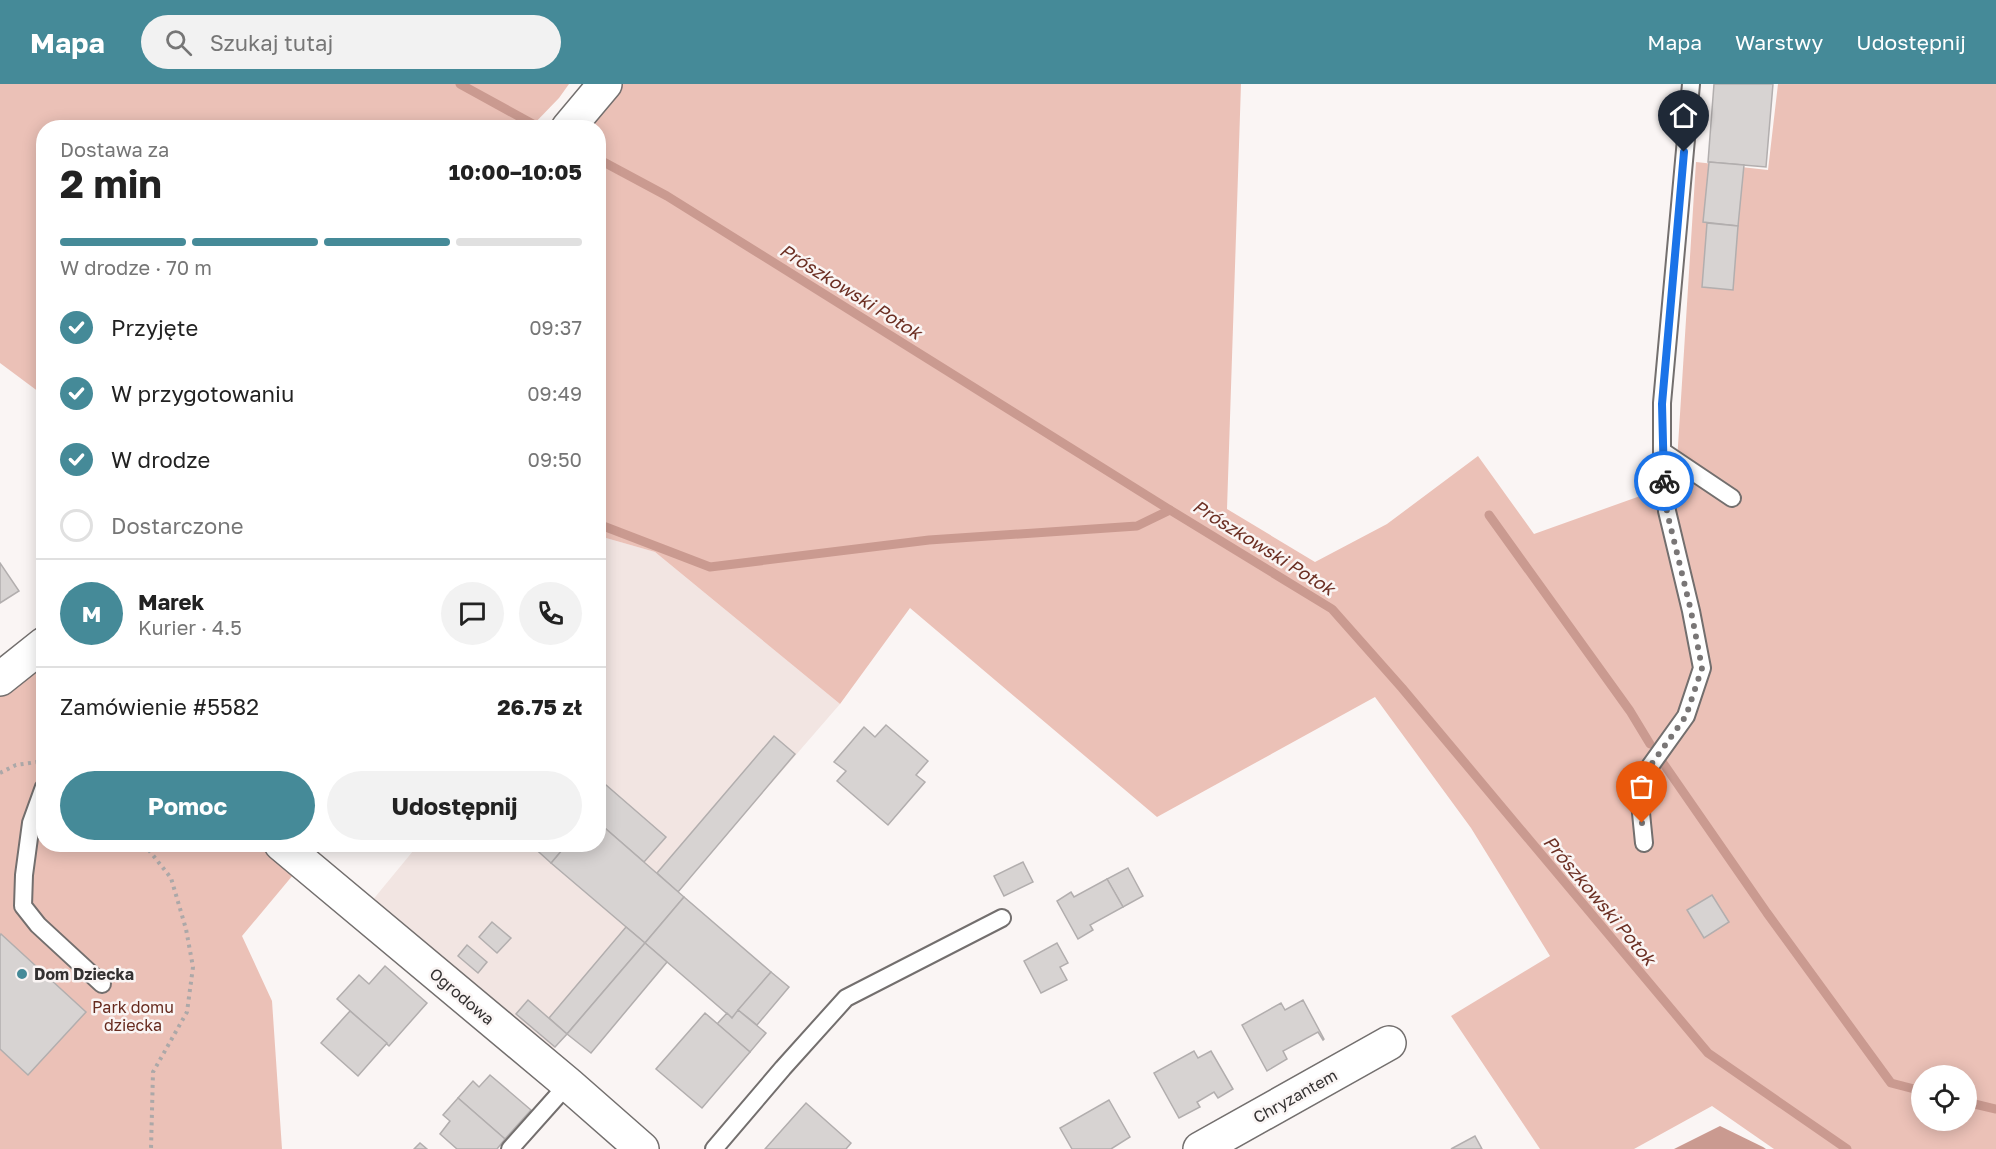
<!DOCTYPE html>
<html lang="pl">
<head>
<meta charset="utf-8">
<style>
	:root { --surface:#fff; --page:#f2f2f2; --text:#222; --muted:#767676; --line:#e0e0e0; --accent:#458a98 }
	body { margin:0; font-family:"Golos Text",sans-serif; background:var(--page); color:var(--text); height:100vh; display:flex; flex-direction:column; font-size:22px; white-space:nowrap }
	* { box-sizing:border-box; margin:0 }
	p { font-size:20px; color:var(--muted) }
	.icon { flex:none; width:33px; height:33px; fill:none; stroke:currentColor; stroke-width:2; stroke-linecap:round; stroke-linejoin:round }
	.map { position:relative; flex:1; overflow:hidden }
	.side { position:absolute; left:36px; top:36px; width:570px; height:732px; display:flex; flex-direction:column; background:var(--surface); border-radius:24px; box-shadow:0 3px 15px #0003 }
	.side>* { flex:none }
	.controls { position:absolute; left:1911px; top:981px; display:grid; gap:12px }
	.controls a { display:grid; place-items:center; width:66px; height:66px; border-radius:50%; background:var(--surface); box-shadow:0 3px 15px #0003; font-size:30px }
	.pin { position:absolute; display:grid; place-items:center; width:51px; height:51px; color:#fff; margin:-62px -26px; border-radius:50% 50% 50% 0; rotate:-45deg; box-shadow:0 0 6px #0007 }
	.pin .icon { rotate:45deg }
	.courier { position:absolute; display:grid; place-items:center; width:60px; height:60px; margin:-30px; border:4px solid #1a73e8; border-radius:50%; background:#fff; color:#222; box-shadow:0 2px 8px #0007 }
	.headline em { font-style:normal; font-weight:700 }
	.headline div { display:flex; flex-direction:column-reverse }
	.headline { display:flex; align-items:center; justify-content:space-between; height:102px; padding:0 24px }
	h1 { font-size:39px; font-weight:700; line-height:45px }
	.bar { display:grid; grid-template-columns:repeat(4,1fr); gap:9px 6px; align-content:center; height:72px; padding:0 24px }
	.bar i { height:8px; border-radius:4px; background:var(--line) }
	.bar .selected { background:var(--accent) }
	.bar p { grid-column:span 4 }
	.line { display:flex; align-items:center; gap:15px; padding:0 24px; border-top:2px solid var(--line) }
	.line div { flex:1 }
	.round { display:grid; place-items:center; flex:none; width:63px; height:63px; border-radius:32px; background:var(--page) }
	ol { padding:0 24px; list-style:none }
	li { display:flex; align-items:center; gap:18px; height:66px }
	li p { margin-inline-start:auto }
	li .icon { padding:6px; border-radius:50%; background:var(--accent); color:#fff; stroke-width:4 }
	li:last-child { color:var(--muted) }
	li i { width:33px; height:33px; border:3px solid var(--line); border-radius:50% }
	.primary-button { display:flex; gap:12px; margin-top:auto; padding:12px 24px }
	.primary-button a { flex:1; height:69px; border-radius:36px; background:var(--accent); color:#fff; font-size:24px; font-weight:700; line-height:69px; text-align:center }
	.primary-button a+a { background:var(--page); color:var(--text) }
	header { display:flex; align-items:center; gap:36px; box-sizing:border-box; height:84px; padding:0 30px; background:var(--accent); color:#fff }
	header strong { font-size:28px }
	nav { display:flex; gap:33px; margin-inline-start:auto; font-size:21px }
	.search { width:420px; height:54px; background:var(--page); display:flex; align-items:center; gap:15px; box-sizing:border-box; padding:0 21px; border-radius:33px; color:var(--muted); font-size:22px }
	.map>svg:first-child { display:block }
</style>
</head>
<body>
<header>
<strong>Mapa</strong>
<div class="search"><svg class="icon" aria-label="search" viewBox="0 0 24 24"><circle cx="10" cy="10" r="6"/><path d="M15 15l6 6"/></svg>Szukaj tutaj</div>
<nav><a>Mapa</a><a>Warstwy</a><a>Udostępnij</a></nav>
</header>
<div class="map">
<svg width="1996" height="1065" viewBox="0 0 1996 1065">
	<rect width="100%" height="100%" fill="#faf5f4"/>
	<polygon fill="#f2e5e2" points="599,452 655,468 840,620 678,807 684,813 542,979 362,829 418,761 598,760"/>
	<g fill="#ebc1b7" fill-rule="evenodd">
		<polygon points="0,0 569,0 559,14 531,43 44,44 43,311 0,279"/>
		<path d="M 605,0 L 1241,0 L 1227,425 L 1315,478 L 1387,440 L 1478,372 L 1534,450 L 1657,406 L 1675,409 L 1696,78 L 1768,86 L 1778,0 L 1996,0 L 1996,1065 L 1774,1065 L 1712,1022 L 1634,1065 L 1540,1065 L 1451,932 L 1550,872 L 1471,744 L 1375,613 L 1157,733 L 910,524 L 840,620 L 655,468 L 599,452 L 598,44 L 568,44 ZM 1922,992 L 1966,992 L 1966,1036 L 1922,1036 Z"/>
		<polygon points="44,562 44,760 281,761 303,779 242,852 272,917 282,1065 0,1065 0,595"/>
	</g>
	<polygon fill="#ca9a90" points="1720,1042 1763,1063 1766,1065 1674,1065"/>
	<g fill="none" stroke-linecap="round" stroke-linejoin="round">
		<g stroke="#ca9a90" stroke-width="9">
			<polyline points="460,0 540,44"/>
			<polyline points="598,75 667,112 1170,426 1332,525 1402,604 1708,969 1847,1065"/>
			<polyline points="1489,431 1630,627 1650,660"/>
			<polyline points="598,440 710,483 929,456 1137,442 1170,426"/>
			<polyline points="1663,679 1767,829 1891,999 1922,1007"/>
			<polyline points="1966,1018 1996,1025"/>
		</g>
	</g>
	<g fill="#d7d3d2" stroke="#b2aeae" stroke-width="1.5">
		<polygon points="1714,0 1773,0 1766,83 1708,78"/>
		<polygon points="1709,78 1744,81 1738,142 1703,138"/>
		<polygon points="1707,139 1738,142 1733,206 1702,203"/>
		<polygon points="0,479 19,507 0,519"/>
		<polygon points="886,641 928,677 916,691 925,698 888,741 837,697 846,687 834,678 864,643 875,653"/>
		<polygon points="774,652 795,670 678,808 657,789"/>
		<polygon points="598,694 666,753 644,778 598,738"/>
		<polygon points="598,738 684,813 645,859 551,779 567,760 598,760"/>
		<polygon points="530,760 567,760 551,779"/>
		<polygon points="1023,778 1033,798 1004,812 994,792"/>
		<polygon points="1128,784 1143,812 1123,823 1107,795"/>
		<polygon points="1107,795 1123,823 1090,841 1093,846 1078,855 1057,817 1071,808 1074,813"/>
		<polygon points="1712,811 1729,838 1704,854 1687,826"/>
		<polygon points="684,813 771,888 732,934 645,859"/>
		<polygon points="492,838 511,854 497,869 479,853"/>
		<polygon points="626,843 645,859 567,950 549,934"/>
		<polygon points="1,850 86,928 28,991 0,965 0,852"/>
		<polygon points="645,859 667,878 591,969 567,950"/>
		<polygon points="1057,859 1068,879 1060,883 1067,896 1041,909 1024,877"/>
		<polygon points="467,861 487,878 478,889 458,872"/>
		<polygon points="385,882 427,919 389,962 337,915 359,891 369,900"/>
		<polygon points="771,888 789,903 757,941 738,926"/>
		<polygon points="528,916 567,950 555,963 516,930"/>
		<polygon points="1303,916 1324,955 1323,956 1318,948 1283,967 1287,975 1267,987 1242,941 1281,919 1285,926"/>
		<polygon points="738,926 766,949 750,968 717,940 727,929 732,934"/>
		<polygon points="350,927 387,959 358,992 321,959"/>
		<polygon points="705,929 750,968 702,1024 656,985"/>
		<polygon points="1194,967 1198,974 1211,967 1233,1005 1218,1014 1214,1008 1197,1018 1200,1023 1179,1034 1154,989"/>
		<polygon points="490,991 531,1026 505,1055 458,1014 473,997 479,1003"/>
		<polygon points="458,1014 505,1055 497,1065 457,1065 440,1050 450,1037 443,1031"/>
		<polygon points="1109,1016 1130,1053 1111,1065 1072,1065 1060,1044"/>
		<polygon points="806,1019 851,1059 846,1065 765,1065"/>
		<polygon points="1475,1052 1482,1065 1451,1065"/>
		<polygon points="420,1059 427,1065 414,1065"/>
	</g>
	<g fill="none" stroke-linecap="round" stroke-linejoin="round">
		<g stroke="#736f6e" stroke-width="20">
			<g id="service">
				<polyline points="1662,367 1732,414"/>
				<polyline points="44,703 31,739 24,791 23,822 38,841 102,900"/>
				<polyline points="1644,759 1638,699 1686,632 1702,584 1691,527 1667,427 1662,367 1662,319 1691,0"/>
				<polyline points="510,1065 568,1000"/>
				<polyline points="714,1065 783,984 846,914 1002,834"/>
			</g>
		</g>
		<g stroke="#736f6e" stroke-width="36">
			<g id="minor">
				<polyline points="281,760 568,1000 642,1065"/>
				<polyline points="1200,1065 1389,959"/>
			</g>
		</g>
		<g stroke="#736f6e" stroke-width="36">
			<g id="tertiary">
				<polyline points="568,44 605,0"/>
				<polyline points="0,595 44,560"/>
			</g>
		</g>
		<g stroke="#aca8a8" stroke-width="4" stroke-dasharray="3 4.5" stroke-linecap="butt">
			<polyline points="0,689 16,681 37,678"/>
			<polyline points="144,760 171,794 186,845 193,883 187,928 153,988 151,1065"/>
		</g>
		<use href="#service" stroke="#fff" stroke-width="16"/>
		<use href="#minor" stroke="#fff" stroke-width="33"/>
		<use href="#tertiary" stroke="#fff" stroke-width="33"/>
	</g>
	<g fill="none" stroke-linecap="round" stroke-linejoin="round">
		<polyline stroke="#797676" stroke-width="6" stroke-dasharray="0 10.8" points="1642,739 1638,699 1686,632 1702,584 1691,527 1667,428 1664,397"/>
		<polyline stroke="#1a73e8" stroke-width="8" points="1664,397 1662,320 1684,68"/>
	</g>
	<circle fill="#458a98" stroke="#faf5f4" stroke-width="2" cx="22" cy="890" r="6"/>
	<g text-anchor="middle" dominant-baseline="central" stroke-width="5" stroke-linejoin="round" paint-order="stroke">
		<g font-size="16" font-weight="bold" fill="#343232" stroke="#faf5f4" text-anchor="start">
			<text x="34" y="890">Dom Dziecka</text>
		</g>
		<g font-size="16" fill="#343232" stroke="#faf5f4">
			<text transform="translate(462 912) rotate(40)">Ogrodowa</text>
			<text transform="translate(1295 1012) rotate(-29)">Chryzantem</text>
		</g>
		<g font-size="16" fill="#662a1e" stroke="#faf5f4">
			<text x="133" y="923">Park domu<tspan x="133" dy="18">dziecka</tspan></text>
		</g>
		<g font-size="18" font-style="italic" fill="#6c2f23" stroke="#faf5f4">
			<text transform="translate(851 207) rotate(32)">Prószkowski Potok</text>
			<text transform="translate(1264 463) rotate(32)">Prószkowski Potok</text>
			<text transform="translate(1600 816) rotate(50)">Prószkowski Potok</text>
		</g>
	</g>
</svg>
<div class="controls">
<a><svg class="icon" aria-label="locate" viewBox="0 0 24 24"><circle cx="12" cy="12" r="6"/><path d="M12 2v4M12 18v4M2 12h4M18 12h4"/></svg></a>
</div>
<div class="pin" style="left:1642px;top:739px;background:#ea580c"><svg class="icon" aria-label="bag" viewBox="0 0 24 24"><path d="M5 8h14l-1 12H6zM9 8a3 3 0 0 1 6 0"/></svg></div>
<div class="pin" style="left:1684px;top:68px;background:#1f2937"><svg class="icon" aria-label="home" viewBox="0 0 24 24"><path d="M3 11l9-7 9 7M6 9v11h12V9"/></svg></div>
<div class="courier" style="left:1664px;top:397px"><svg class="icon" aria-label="bike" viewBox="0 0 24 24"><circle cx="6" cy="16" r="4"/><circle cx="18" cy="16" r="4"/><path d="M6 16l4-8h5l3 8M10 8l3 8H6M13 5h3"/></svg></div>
<section class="side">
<div class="headline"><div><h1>2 min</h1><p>Dostawa za</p></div><em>10:00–10:05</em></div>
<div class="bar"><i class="selected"></i><i class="selected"></i><i class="selected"></i><i></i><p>W drodze · 70 m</p></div>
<ol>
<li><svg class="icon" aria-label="check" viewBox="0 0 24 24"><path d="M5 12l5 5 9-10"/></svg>Przyjęte<p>09:37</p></li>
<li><svg class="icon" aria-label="check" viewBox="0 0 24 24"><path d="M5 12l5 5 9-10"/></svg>W przygotowaniu<p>09:49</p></li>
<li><svg class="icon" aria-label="check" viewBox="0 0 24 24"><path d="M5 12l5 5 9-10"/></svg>W drodze<p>09:50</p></li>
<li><i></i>Dostarczone</li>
</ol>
<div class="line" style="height:108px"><b class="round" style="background:var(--accent);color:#fff">M</b><div><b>Marek</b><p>Kurier · 4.5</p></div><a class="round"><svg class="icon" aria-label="chat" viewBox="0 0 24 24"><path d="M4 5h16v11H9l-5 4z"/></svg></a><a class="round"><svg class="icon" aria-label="phone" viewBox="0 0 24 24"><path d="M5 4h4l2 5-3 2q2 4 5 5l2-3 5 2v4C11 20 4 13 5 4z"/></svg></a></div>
<div class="line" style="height:78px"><div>Zamówienie #5582</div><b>26.75 zł</b></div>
<div class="primary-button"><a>Pomoc</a><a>Udostępnij</a></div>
</section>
</div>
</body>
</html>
